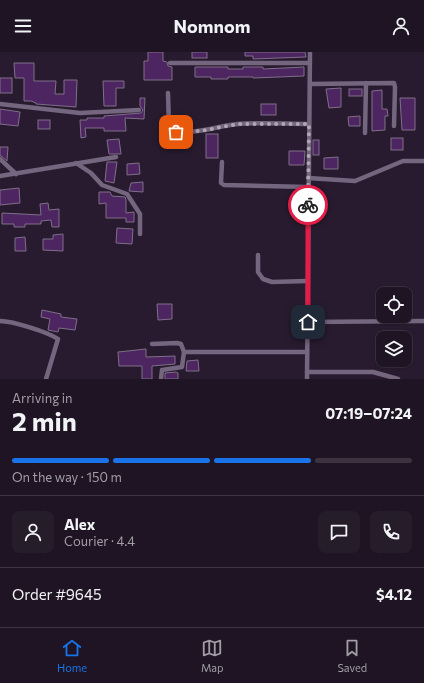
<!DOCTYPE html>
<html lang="en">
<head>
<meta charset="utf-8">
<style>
	:root { --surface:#1e1423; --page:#261d2b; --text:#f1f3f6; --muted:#a19ea6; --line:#3c3341; --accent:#1a73e8 }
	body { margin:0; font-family:Commissioner,sans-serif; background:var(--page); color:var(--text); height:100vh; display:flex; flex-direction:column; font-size:15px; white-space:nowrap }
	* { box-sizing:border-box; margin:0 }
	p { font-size:13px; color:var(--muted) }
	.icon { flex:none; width:22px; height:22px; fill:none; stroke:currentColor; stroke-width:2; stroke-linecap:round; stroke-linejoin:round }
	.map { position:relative; height:327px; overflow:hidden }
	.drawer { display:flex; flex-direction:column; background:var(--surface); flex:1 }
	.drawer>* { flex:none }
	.fabs { position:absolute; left:376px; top:235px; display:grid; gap:8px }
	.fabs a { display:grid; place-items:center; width:36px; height:36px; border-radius:8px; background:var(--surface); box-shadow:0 1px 3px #0004,0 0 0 1px var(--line); font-size:20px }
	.pin { position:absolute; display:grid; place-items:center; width:34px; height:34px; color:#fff; margin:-17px; border-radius:8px; box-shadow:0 2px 6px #0006 }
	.courier { position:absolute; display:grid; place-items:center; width:40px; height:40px; margin:-20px; border:3px solid #e11d48; border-radius:50%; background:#fff; color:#222; box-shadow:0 1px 5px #0007 }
	.headline em { font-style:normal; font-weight:700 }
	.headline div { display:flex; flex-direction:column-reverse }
	.headline { display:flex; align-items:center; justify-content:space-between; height:68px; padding:0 12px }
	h1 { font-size:26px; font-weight:700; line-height:30px }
	.bar { display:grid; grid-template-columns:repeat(4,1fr); gap:6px 4px; align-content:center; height:48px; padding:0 12px }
	.bar i { height:5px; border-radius:3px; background:var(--line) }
	.bar .active { background:var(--accent) }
	.bar p { grid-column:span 4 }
	.line { display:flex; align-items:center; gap:10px; padding:0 12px; border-top:1px solid var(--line) }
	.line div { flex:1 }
	.round { display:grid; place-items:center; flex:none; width:42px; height:42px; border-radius:8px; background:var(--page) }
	header { display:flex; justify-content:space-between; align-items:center; height:52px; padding:0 12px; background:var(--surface); font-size:18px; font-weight:700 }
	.dock { display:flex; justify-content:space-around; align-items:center; height:56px; border-top:1px solid var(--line); background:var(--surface); font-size:11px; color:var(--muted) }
	.dock a { display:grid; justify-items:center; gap:2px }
	.dock .active { color:var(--accent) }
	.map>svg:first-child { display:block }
</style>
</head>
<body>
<header><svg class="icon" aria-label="menu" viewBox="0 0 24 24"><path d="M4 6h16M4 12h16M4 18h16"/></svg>Nomnom<svg class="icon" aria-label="person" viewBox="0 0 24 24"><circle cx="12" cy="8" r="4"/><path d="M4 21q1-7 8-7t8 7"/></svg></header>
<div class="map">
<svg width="424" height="327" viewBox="0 0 424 327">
	<rect width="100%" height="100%" fill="#281b2f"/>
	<g fill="#4d2661" stroke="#7e6f88">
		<polygon points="148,0 163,0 163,9 167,10 168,14 172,15 172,28 144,28 144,9 148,9"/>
		<rect x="192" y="0" width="15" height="6"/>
		<polygon points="245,0 305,0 306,5 253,7 253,4 245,4"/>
		<polygon points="14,11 34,11 34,29 56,29 55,42 64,42 64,28 77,28 76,55 36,52 36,51 31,49 24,49 24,26 15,26"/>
		<polygon points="195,15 228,15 228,17 243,17 243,15 263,15 263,17 304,15 304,24 253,26 253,25 228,25 228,27 211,27 211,25 195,25"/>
		<rect x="0" y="26" width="12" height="15"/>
		<polygon points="103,29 124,29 124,36 116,36 116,54 104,54"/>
		<polygon points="341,36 341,55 329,56 326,37"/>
		<rect x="349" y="37" width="13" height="7"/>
		<polygon points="382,38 382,57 387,57 388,64 385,64 385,78 372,79 372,39"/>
		<polygon points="140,46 145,46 144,67 125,66 126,79 104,79 104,76 85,76 86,85 81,86 80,68 87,68 87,66 104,66 104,64 141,61 143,58 140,54"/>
		<polygon points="400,46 415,46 415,78 402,78"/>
		<rect x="261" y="52" width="15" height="11"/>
		<polygon points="0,57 20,60 18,74 0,72"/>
		<polygon points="360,64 360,74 349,74 348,65"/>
		<rect x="38" y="68" width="12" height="9"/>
		<rect x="206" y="82" width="12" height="24"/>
		<rect x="391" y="86" width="12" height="12"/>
		<polygon points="119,87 121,102 109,102 107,88"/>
		<rect x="313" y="88" width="6" height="15"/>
		<polygon points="0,95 8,95 7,109 0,103"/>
		<polygon points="289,99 305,99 304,113 289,113"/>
		<polygon points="338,105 338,117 324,117 324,106"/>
		<polygon points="107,110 117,110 114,131 105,129"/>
		<polygon points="139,111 140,122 127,123 127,112"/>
		<polygon points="143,130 143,140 129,139 131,131"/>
		<polygon points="19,136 20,151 0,153 0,138"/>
		<polygon points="99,140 110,140 112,144 125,145 126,148 126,161 134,160 134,170 126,170 126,166 106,166 106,151 99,152"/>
		<polygon points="48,151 49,158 59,157 59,175 52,175 51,168 41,169 41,172 25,172 25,175 14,175 14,172 2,172 2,161 41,163 40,152"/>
		<polygon points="117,176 133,177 132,192 116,191"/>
		<polygon points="63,182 63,199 43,198 43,187 53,187 53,183"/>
		<polygon points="25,185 26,199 15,199 15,186"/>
		<polygon points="157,252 172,252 172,267 158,268"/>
		<polygon points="42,258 61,262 61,265 77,267 75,278 59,276 58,280 48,278 50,267 41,265"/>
		<polygon points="146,297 146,305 175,304 175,312 152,314 152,327 142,327 142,314 119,314 118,300"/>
		<polygon points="198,308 199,319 186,319 187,309"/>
		<polygon points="176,320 178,321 178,327 165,327 165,321"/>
	</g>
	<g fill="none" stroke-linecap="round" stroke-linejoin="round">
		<g stroke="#75667f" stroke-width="4.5">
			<polyline points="170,11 310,11"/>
			<polyline points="310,32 394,31 395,35 394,74"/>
			<path d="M 168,41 L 169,75 L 171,78 C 193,84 216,74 238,72 C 261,70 286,72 309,72"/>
			<polyline points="0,52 80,61 139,58"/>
			<polyline points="365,81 366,31"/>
			<polyline points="0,107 16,122"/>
			<polyline points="222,110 221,131 224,133 308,135"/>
			<polyline points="76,111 91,121 102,133 127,142 140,162 140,182"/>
			<polyline points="0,124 116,105"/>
			<polyline points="308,126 355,129 403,109 424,109"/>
			<polyline points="258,203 258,220 263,227 272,230 307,229"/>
			<path d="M 0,269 C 12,269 48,280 58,287 L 46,327"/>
			<polyline points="308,270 424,269"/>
			<polyline points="152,292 177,291 181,292 184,300 182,315 162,318 161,327"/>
			<polyline points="184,300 307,300"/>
			<polyline points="307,320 373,320 398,327"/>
			<polyline points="307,327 310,0"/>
		</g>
	</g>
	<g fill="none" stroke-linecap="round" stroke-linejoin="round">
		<polyline stroke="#b0a7b5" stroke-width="4" stroke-dasharray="0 7.2" points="176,80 200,79 239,72 309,72 308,153"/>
		<polyline stroke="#e11d48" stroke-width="5" points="308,153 308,270"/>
	</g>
</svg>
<div class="fabs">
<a><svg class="icon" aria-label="locate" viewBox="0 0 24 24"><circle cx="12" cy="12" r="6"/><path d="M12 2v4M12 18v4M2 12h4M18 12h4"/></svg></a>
<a><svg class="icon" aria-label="layers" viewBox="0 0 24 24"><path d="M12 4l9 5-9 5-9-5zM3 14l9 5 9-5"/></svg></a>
</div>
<div class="pin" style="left:176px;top:80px;background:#ea580c"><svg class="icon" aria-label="bag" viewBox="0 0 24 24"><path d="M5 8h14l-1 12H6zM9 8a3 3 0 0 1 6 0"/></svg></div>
<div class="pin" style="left:308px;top:270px;background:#1f2937"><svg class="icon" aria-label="home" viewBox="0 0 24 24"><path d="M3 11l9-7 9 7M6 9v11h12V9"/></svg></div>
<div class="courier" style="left:308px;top:153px"><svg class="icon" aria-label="bike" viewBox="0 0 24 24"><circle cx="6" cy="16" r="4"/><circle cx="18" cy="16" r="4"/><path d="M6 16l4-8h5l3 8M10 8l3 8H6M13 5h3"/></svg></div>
</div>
<section class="drawer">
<div class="headline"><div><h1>2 min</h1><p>Arriving in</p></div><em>07:19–07:24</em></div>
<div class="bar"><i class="active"></i><i class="active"></i><i class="active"></i><i></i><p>On the way · 150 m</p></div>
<div class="line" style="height:72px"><a class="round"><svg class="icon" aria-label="person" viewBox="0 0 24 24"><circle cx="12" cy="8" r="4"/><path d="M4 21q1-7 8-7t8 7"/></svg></a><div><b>Alex</b><p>Courier · 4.4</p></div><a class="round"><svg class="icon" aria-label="chat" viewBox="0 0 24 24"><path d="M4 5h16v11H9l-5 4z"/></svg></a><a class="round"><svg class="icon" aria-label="phone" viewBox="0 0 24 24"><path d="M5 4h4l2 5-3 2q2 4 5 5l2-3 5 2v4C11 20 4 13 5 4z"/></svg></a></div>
<div class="line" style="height:52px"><div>Order #9645</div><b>$4.12</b></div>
</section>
<nav class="dock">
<a class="active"><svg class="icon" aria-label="home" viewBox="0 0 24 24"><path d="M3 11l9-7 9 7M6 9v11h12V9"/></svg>Home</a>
<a><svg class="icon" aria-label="map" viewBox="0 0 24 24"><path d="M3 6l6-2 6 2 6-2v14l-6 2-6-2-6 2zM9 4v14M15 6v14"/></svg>Map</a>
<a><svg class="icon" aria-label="saved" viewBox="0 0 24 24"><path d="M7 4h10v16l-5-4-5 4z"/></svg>Saved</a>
</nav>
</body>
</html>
